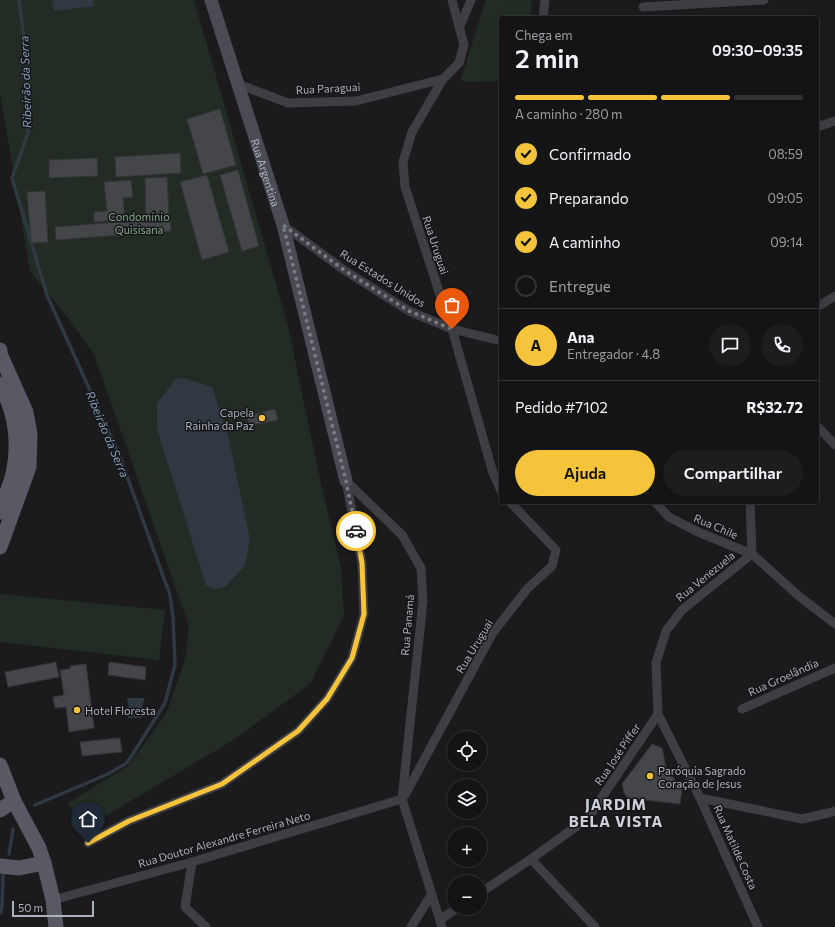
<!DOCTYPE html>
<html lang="pt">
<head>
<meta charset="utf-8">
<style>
	:root { --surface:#141416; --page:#1d1d1f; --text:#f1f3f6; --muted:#9d9ea1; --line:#333335; --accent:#f6c43a }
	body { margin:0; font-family:Commissioner,sans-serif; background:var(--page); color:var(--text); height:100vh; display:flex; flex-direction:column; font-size:15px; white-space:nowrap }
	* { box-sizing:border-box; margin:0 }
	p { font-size:13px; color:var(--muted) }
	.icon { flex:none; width:22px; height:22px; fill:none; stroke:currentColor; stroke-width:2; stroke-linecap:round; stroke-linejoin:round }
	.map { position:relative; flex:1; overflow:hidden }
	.panel { position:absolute; left:499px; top:16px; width:320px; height:488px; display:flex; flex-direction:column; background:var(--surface); border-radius:4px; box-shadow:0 4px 16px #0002,0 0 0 1px var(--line) }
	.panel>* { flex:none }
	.fabs { position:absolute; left:447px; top:731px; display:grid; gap:8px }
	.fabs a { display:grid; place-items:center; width:40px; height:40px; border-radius:50%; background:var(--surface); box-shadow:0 4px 16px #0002,0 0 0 1px var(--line); font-size:20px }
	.scale { position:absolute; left:12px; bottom:10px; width:82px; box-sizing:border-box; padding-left:4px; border:2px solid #adb1bd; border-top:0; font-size:11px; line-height:14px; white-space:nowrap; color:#adb1bd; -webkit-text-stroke:3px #161618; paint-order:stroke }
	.pin { position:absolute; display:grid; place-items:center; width:34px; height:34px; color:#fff; margin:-41px -17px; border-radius:50% 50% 50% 0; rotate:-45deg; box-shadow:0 0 4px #0007 }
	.pin .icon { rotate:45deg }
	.courier { position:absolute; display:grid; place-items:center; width:40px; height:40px; margin:-20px; border:3px solid #f6c43a; border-radius:50%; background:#fff; color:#222; box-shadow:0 1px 5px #0007 }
	.summary em { font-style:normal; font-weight:600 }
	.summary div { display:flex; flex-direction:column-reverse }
	.summary { display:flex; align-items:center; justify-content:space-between; height:68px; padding:0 16px }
	h1 { font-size:26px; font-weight:600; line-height:30px }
	.bar { display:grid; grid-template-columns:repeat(4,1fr); gap:6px 4px; align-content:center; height:48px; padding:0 16px }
	.bar i { height:5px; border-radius:3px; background:var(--line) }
	.bar .on { background:var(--accent) }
	.bar p { grid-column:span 4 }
	.line { display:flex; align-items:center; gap:10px; padding:0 16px; border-top:1px solid var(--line) }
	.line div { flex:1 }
	.round { display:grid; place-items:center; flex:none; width:42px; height:42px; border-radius:21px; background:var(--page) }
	ol { padding:0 16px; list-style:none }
	li { display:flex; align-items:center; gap:12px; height:44px }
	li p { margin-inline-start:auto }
	li .icon { padding:4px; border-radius:50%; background:var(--accent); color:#111; stroke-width:4 }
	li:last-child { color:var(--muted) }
	li i { width:22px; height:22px; border:2px solid var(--line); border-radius:50% }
	.primary-button { display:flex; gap:8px; margin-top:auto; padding:8px 16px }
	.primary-button a { flex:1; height:46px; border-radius:24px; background:var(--accent); color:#111; font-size:16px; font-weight:600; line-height:46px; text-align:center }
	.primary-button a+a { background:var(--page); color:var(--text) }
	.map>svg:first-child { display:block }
</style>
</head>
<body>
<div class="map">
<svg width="835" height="927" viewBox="0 0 835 927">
	<rect width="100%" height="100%" fill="#1b1b1d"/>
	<g fill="#222c24">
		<polygon points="0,0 194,0 288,326 321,484 341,568 344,615 311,683 235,739 82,830 68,803 128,766 166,714 185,660 189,626 94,354 68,318 30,271 0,93"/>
		<polygon points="486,0 531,0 531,18 501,18 501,81 464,82 461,79"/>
		<polygon points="0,594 165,610 159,660 0,642"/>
	</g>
	<g fill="#303942">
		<polygon points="52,0 93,0 94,6 54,11"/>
		<polygon points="184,378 212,387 228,436 250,539 245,566 225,587 214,589 206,585 157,429 157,403 176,379"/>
		<polygon points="127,698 145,698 142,706 142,718 128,718 129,709"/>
	</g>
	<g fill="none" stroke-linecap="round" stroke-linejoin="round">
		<g stroke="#303942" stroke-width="3.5">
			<polyline points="19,0 27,63 28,133 12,178 47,295 120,457 170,595 173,617 175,665 165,703 127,763 108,774 35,805"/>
			<polyline points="9,854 13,829"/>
			<polyline points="0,913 2,906 3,875"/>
		</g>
	</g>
	<g fill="#45464a" stroke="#353539">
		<polygon points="220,109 236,165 203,174 187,119"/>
		<polygon points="180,153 181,173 116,177 115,157"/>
		<polygon points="97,158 98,176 49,178 49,160"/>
		<polygon points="238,170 259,246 242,251 220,175"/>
		<polygon points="207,175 229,252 202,260 180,182"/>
		<polygon points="167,177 169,216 146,217 145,178"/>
		<polygon points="131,180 133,197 123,198 125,219 94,222 94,212 107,211 104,182"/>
		<polygon points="45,191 48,242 31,243 27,192"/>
		<polygon points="170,218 171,231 56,240 55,227"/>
		<polygon points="275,409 278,420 249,426 247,416"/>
		<polygon points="56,662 59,677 8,687 5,672"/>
		<polygon points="109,662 146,667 145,680 108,675"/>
		<polygon points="86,664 94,728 69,732 66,707 55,708 53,697 64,695 60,670 70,669 70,666"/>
		<polygon points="120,738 122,752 82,756 80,742"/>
		<polygon points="652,744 662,748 666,768 682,789 680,804 628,798 624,793 622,784"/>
	</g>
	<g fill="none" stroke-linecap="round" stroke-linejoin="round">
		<g stroke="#3e3e44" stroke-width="9">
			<polyline points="452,0 464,45 459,63 443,79 412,132 403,162 405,187 445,310 452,329 493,473 501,491"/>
			<polyline points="643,7 764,0"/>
			<polyline points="543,18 545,0"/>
			<polyline points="460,26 471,0"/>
			<polyline points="238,84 288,103 356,101 443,79"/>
			<polyline points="817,127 835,121"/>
			<polyline points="283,225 344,270 409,311 452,329 501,341"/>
			<polyline points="817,307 835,296"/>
			<polyline points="817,426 835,445"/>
			<polyline points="346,481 402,535 421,568 423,601 402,799 442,927"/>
			<polyline points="655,502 669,517 698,532 752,554 800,597 835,624"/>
			<polyline points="750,502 752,554 682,610 666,631 656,663 658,714 700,798 758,927"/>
			<polyline points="742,709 835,668"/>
			<polyline points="405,795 492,634 527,589 552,566 556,550 510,502"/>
			<polyline points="700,798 802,819 828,813 835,811"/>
			<polyline points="88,843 129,821 222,784 298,731 327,699 352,658 364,614 362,563 346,481"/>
			<polyline points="531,859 595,927"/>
			<polyline points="192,862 185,907 206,927"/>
			<polyline points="480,893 531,859 588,818 658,714"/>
			<polyline points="53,900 192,862 402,799"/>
			<polyline points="440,920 457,908"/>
			<polyline points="411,927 432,894"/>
		</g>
		<path stroke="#4a4b53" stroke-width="13" id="s1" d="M 211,0 L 283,225 L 346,481"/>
		<g stroke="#585962" stroke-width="15">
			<polyline points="0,350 0,354 26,412 30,434 29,467 0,547"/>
			<path d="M 0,384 C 16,413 20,442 13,474 C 10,486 4,499 0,512"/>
			<polyline points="0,765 14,801 39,848 44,863 53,900 56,927"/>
			<polyline points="0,810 14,801"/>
			<polyline points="0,866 19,868 44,863"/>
		</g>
	</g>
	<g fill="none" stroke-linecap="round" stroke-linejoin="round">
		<polyline stroke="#7a7c85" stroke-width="4" stroke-dasharray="0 7.2" points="356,531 346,481 283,225 344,270 409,311 452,329"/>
		<polyline stroke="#f6c43a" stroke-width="5" points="88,843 129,821 222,784 298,731 327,699 352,658 364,614 362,563 356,531"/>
	</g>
	<g fill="#f6c43a" stroke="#161618" stroke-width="1.5">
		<circle cx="262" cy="418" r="4"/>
		<circle cx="77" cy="710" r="4"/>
		<circle cx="650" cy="776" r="4"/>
	</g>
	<g text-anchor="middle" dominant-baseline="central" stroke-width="3" stroke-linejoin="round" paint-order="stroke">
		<g font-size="11" fill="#adb1bd" stroke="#161618">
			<text transform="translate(328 88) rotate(-3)">Rua Paraguai</text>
			<text stroke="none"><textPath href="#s1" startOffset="181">Rua Argentina</textPath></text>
			<text transform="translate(436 245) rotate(72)">Rua Uruguai</text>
			<text transform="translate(383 278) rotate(32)">Rua Estados Unidos</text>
			<text transform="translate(716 526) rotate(23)">Rua Chile</text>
			<text transform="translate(705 576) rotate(-39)">Rua Venezuela</text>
			<text transform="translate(407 625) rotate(-85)">Rua Panamá</text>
			<text transform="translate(474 646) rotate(-59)">Rua Uruguai</text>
			<text transform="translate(783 677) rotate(-24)">Rua Groelândia</text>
			<text transform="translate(617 754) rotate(-56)">Rua José Piffer</text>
			<text transform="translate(224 839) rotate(-16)">Rua Doutor Alexandre Ferreira Neto</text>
			<text transform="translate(736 847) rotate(66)">Rua Matilde Costa</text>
		</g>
		<g font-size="11" fill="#84a889" stroke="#161618">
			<text x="139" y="216">Condomínio<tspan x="139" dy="13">Quisisana</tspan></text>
		</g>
		<g font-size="11" fill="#adb1bd" stroke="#161618" text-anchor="start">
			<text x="254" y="412" text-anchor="end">Capela<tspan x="254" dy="13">Rainha da Paz</tspan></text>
			<text x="85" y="710">Hotel Floresta</text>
			<text x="658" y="770">Paróquia Sagrado<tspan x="658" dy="13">Coração de Jesus</tspan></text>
		</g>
		<g font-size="12" font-style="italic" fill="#859cb8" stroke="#161618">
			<text transform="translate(25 82) rotate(-92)">Ribeirão da Serra</text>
			<text transform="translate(108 434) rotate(67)">Ribeirão da Serra</text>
		</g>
		<g font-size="15" font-weight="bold" letter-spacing="1" fill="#ced1d9" stroke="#161618">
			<text x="616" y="804">JARDIM<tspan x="616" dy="17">BELA VISTA</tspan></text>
		</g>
	</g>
</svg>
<div class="fabs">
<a><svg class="icon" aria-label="locate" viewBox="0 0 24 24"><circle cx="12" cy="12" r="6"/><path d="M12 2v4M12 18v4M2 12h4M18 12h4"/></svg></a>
<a><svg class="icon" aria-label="layers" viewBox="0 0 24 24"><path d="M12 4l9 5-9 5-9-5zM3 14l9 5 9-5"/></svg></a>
<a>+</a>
<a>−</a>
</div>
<div class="scale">50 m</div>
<div class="pin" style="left:452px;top:329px;background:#ea580c"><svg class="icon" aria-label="bag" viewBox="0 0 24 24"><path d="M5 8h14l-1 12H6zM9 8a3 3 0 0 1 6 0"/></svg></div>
<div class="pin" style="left:88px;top:843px;background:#1f2937"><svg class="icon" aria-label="home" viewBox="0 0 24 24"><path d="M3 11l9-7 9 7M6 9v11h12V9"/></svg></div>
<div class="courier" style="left:356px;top:531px"><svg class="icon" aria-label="car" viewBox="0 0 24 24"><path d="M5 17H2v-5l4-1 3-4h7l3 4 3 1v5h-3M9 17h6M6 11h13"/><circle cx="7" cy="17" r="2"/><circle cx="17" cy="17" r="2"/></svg></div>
<section class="panel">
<div class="summary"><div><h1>2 min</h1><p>Chega em</p></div><em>09:30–09:35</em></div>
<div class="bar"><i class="on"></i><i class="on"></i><i class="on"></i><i></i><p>A caminho · 280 m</p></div>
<ol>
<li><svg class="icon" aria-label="check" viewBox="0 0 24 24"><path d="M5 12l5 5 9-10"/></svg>Confirmado<p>08:59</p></li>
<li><svg class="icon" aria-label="check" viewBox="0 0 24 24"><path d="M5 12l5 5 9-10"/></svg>Preparando<p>09:05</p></li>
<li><svg class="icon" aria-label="check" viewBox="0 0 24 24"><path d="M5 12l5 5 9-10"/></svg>A caminho<p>09:14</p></li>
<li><i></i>Entregue</li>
</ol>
<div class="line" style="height:72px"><b class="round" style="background:var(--accent);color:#111">A</b><div><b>Ana</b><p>Entregador · 4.8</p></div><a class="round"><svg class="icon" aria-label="chat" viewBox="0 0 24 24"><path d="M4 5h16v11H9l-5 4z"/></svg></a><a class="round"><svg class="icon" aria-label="phone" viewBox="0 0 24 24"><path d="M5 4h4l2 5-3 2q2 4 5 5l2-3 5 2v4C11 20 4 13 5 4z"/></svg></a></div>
<div class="line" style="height:52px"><div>Pedido #7102</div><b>R$32.72</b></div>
<div class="primary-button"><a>Ajuda</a><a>Compartilhar</a></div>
</section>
</div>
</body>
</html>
